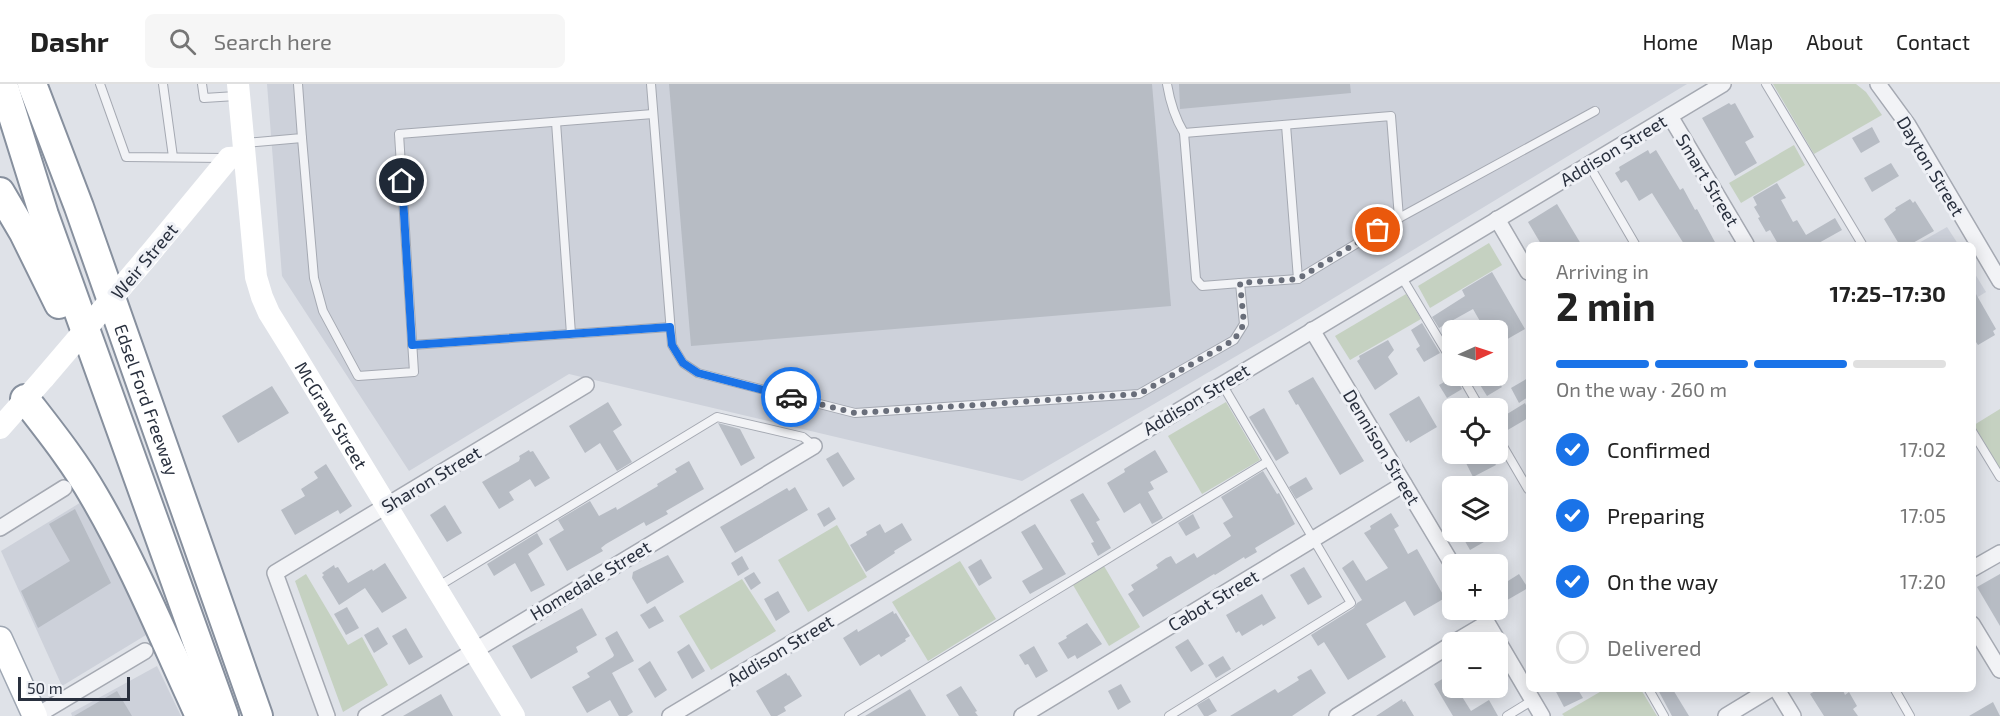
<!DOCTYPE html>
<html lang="en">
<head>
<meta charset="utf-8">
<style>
	:root { --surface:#fff; --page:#f6f6f6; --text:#222; --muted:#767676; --line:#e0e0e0; --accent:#1a73e8 }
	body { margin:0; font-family:"Exo 2",sans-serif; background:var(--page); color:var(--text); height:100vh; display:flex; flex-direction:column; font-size:22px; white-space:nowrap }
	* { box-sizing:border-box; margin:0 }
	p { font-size:20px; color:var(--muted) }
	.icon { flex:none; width:33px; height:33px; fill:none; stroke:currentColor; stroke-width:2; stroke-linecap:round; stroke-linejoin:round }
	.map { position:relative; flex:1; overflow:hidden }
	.panel { position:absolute; left:1526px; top:158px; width:450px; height:450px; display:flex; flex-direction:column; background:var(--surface); border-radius:9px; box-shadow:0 3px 15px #0003 }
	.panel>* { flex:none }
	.needle { width:39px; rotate:87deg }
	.controls { position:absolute; left:1442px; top:236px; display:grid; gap:12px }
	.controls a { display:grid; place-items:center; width:66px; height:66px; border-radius:9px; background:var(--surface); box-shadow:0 3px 15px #0003; font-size:30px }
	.scale { position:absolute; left:18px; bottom:15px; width:112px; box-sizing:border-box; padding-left:6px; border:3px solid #29303e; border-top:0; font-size:16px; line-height:21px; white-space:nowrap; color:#29303e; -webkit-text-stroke:4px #eff1f6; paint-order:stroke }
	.pin { position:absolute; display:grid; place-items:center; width:51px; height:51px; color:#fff; margin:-26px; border:3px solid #fff; border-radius:50%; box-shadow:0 2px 6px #0007 }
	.courier { position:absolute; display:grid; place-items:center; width:60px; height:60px; margin:-30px; border:4px solid #1a73e8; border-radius:50%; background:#fff; color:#222; box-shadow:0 2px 8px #0007 }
	.headline em { font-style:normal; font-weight:700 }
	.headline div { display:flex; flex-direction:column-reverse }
	.headline { display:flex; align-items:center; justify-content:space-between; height:102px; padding:0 30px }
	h1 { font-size:39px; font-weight:700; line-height:45px }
	.bar { display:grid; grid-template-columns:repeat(4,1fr); gap:9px 6px; align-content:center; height:72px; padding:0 30px }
	.bar i { height:8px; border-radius:4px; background:var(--line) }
	.bar .on { background:var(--accent) }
	.bar p { grid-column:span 4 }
	ol { padding:0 30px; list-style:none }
	li { display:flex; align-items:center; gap:18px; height:66px }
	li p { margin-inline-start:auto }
	li .icon { padding:6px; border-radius:50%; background:var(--accent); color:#fff; stroke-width:4 }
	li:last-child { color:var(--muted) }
	li i { width:33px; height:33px; border:3px solid var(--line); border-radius:50% }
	header { display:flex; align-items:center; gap:36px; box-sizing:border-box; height:84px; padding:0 30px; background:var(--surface); border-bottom:2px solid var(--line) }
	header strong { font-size:28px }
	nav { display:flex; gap:33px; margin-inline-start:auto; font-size:21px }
	.search { width:420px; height:54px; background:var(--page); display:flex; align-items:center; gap:15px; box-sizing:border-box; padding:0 21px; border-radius:9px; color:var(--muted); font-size:22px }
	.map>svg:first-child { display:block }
</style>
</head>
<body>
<header>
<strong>Dashr</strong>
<div class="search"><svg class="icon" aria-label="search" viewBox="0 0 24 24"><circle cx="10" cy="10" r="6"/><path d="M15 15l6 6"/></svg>Search here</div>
<nav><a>Home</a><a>Map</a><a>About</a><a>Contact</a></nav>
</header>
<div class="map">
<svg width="2000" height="632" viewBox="0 0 2000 632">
	<rect width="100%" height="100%" fill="#dfe2e8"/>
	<g fill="#cdd1da">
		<polygon points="267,0 1687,0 1281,246 1022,397 569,290 409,387 282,192"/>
		<polygon points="1947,143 1958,160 1917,160"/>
		<polygon points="1972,185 1986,208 1973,216 1972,216"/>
		<polygon points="83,417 90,426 146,551 62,602 1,467"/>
		<polygon points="157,582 181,632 72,632 71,629"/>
	</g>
	<g fill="#c5d1c1">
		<polygon points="1773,0 1856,0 1866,8 1882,31 1814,70"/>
		<polygon points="1794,61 1805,81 1741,119 1729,99"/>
		<polygon points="1489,159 1502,181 1430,224 1418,202"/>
		<polygon points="1406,210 1421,235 1350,276 1335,252"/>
		<polygon points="1226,318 1260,376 1202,410 1168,352"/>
		<polygon points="2000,325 2000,385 1974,341"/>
		<polygon points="837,441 867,493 808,528 778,476"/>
		<polygon points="960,477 996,535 928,577 892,518"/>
		<polygon points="1104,482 1140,543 1109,562 1073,501"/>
		<polygon points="306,490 348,561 362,553 388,601 343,628 295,497"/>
		<polygon points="742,495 776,547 711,586 679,532"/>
		<polygon points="1640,604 1657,632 1564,632 1562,630 1605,605"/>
	</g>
	<g fill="#b7bcc4">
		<polygon points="669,0 1152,0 1171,222 691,262"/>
		<polygon points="1179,0 1350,0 1351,9 1180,25"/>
		<polygon points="1729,19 1731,21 1735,19 1754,53 1745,58 1757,79 1735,92 1702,34"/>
		<polygon points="1872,43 1880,58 1861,69 1852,54"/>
		<polygon points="1648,66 1650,70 1656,66 1680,106 1683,104 1695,126 1697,125 1716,160 1684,160 1652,109 1639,117 1628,98 1626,96 1621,99 1615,89 1620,86 1619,83"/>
		<polygon points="1891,79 1899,92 1872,108 1864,94"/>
		<polygon points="1777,99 1786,114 1781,116 1793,138 1797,136 1806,151 1835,134 1842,146 1817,160 1778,160 1770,146 1766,148 1758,134 1760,133 1754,123 1757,121 1753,113"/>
		<polygon points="1910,115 1913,119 1915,117 1934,147 1911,160 1899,160 1884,135 1896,126 1895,124"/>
		<polygon points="1557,120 1581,160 1541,160 1528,138"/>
		<polygon points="1492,188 1525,245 1497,261 1497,246 1485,246 1473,225 1439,244 1432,233 1465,212 1462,206"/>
		<polygon points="1972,203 1996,245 1993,247 1995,251 1978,261 1972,252"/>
		<polygon points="1422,239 1440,269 1424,278 1416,265 1420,262 1411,246"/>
		<polygon points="1388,256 1394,266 1388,273 1398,290 1375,306 1357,277 1360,275 1359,272"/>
		<polygon points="1468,291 1495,291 1502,303 1487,312 1477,296 1472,299"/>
		<polygon points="1455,292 1462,305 1447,314 1439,301"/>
		<polygon points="1313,293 1364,377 1340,391 1298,320 1296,321 1288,307"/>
		<polygon points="1528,294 1528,313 1519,319 1511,304"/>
		<polygon points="272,302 289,329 238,359 222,332"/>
		<polygon points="1419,312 1437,343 1410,359 1409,356 1406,358 1389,330"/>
		<polygon points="608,318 622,341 613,347 632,378 617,387 600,359 585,369 569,342"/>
		<polygon points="1525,319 1528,326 1528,334 1506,347 1499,335"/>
		<polygon points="1264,324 1289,369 1276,377 1249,333"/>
		<polygon points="718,339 740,345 755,374 741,382"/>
		<polygon points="529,366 530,368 533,367 550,394 535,403 530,395 509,408 514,416 499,425 482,398 519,377 520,374 519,372"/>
		<polygon points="1155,366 1168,388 1150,398 1154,405 1148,408 1163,434 1152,440 1140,419 1124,429 1107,399 1125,388 1124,385"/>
		<polygon points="838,368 855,395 843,403 826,375"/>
		<polygon points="1461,369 1489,369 1496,381 1473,393"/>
		<polygon points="689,377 704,405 666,427 668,430 646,442 644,438 606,460 601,464 603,467 567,487 549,455 564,446 558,436 590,417 599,432 616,423 617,426 658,402 657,400 677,388 675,385"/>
		<polygon points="326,380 352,422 340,430 338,426 295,451 281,426 305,412 301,405 318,394 314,388"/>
		<polygon points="1263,387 1277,410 1279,409 1295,440 1255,464 1257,468 1245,475 1244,473 1215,491 1214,490 1143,533 1128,510 1134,506 1131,501 1158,484 1156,481 1166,474 1171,472 1176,480 1194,469 1197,474 1231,452 1223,439 1233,433 1221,413"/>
		<polygon points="1306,393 1313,405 1296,415 1289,403"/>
		<polygon points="795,403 808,426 735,469 720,443 787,404 789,407"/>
		<polygon points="1083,409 1100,436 1096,438 1111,464 1098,472 1091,459 1094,458 1070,416"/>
		<polygon points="445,421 462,449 447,458 430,431"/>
		<polygon points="829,423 836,435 824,443 817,430"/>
		<polygon points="75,425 111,499 38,544 21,507 70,477 49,440"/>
		<polygon points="1391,429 1399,442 1394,445 1408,470 1417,465 1445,514 1414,532 1405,517 1366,540 1386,573 1348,596 1324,558 1318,562 1311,551 1354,524 1357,519 1362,516 1342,484 1353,476 1366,497 1388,484 1364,449 1371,445 1370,442"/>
		<polygon points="1193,430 1200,444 1186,452 1178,439"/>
		<polygon points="902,439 912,456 894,467 895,469 866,488 850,461 867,451 866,448 880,440 885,449"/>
		<polygon points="1035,440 1066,490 1030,510 1022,497 1043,485 1021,448"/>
		<polygon points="1472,447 1503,447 1470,466 1462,452"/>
		<polygon points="537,449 543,460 528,470 545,501 531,508 515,479 494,492 487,480"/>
		<polygon points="668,471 684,498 647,520 632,494 633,488"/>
		<polygon points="742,472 749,485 738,492 731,479"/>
		<polygon points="981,475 992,494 979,502 968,483"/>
		<polygon points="385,479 407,514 382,529 365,504 339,521 322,493 324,491 322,489 334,481 335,484 338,483 348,499 372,485 373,487"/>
		<polygon points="1304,483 1322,513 1308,521 1290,491"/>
		<polygon points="754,488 761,499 751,506 744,494"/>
		<polygon points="1519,490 1528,504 1502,519 1497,511 1497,504"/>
		<polygon points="2000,490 2000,542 1977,503"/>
		<polygon points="778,507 790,528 776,537 764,515"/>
		<polygon points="1262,510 1276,534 1263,542 1262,540 1242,552 1239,547 1236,549 1226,531"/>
		<polygon points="655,522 664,537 649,545 640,531"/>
		<polygon points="347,523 359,544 346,551 334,530"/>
		<polygon points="582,524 597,551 576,563 578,568 531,595 512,562"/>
		<polygon points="893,527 894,530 896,529 910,552 905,555 906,557 881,573 879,570 860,582 843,554 857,545 858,548"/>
		<polygon points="1087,539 1102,560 1077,575 1075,571 1068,575 1058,559 1067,554 1066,552"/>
		<polygon points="378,543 388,560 374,569 364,551"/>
		<polygon points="406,544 423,573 409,581 392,552"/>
		<polygon points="617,547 634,577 612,589 633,628 627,632 619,632 610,616 587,629 572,603 590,593 587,589 613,573 614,571 605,554"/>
		<polygon points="1188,555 1204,580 1191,588 1175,563"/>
		<polygon points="689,560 705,587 692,595 677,568"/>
		<polygon points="1034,562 1048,587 1036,594 1028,580 1025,581 1019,571"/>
		<polygon points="1223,572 1231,585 1216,594 1208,581"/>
		<polygon points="650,577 667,606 655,614 638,585"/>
		<polygon points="1311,585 1326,609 1292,632 1230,632 1275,605 1278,609 1299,596 1297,593"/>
		<polygon points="786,589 788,592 789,591 802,612 784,623 786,627 777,632 771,632 756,607"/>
		<polygon points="1449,591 1452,596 1452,603 1456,603 1471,627 1489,616 1498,632 1453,632 1434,600"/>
		<polygon points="1121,600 1131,618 1118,626 1108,607"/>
		<polygon points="961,602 977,627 975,628 978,632 959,632 946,611"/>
		<polygon points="1554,604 1577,604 1583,614 1564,623"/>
		<polygon points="1657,604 1672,604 1689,632 1672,632"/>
		<polygon points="1820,604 1842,604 1845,611 1849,608 1857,622 1853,625 1858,632 1824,632 1810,610"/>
		<polygon points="910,605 926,632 865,632"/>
		<polygon points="117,607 132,632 74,632"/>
		<polygon points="441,610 453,632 403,632"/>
		<polygon points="1209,614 1217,627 1208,632 1204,632 1197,621"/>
		<polygon points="1402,615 1403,618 1405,617 1414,632 1376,632"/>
		<polygon points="1993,618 2000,632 1969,632"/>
	</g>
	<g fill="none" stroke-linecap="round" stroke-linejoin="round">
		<g stroke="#a5a9b2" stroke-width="10">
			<g id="lane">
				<polyline points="100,0 126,73 225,74"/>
				<polyline points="163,0 173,73"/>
				<polyline points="202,0 204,14 236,12"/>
				<path d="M 651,0 L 672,261 L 683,279 L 698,289 L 855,329 L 1139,310 L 1234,256 L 1244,240 L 1240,199 L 1202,202 L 1196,195 L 1184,49 C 1175,34 1170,18 1167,0"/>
				<polyline points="1766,0 1862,160"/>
				<polyline points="556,38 571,250"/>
				<polyline points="1286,41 1298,195"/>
				<polyline points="1184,49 1391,32 1399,134"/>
				<polyline points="302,54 314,194 323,227 358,292 414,288 399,50 653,30"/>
				<polyline points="245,59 302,54 298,0"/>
				<polyline points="1589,81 1635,160"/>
				<polyline points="1401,192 1452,277"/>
				<polyline points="1240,199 1298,195 1399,134 1595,27"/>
				<polyline points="412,261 670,243"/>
				<polyline points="1461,291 1480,324"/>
				<polyline points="1972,347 2000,393"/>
				<polyline points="1497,352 1528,405"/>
				<polyline points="437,503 717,333 803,353 814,362"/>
				<polyline points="1648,604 1664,632"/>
				<polyline points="1894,604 1910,632"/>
				<polyline points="849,632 1267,378"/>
				<polyline points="1169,632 1351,519 1222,300"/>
				<polyline points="1507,632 1533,616"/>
			</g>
		</g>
		<g stroke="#a5a9b2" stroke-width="18">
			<g id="street">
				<polyline points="1878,0 1908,41 2000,197"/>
				<polyline points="1670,32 1746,160"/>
				<polyline points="1497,135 1528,188"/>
				<polyline points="1312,246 1452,480"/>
				<polyline points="0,444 64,404"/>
				<polyline points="1972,485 2000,469"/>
				<polyline points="1479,525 1542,632"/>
				<polyline points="1972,540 2000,586"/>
				<polyline points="1455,558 1487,539"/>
				<polyline points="1776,604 1793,632"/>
				<polyline points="36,632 145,567"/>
				<polyline points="327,632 275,489 586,301"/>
				<polyline points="366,632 814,362"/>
				<polyline points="670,632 1723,0"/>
				<polyline points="1022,632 1404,400"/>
				<polyline points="1337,632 1452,560"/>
				<polyline points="1726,632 1772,604"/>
			</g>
		</g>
		<g stroke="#9fa7b3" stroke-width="27">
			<polyline id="primary" points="0,555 35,632"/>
		</g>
		<g stroke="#87909e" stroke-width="32">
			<g id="highway">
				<polyline points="3,0 44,131 224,632"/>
				<path id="s2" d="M 32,0 L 79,123 L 258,632"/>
				<polyline points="0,108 24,149 59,220"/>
				<path d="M 25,315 C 49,346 74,377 94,412 C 135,482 166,559 200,632"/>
			</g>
		</g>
		<use href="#lane" stroke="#f2f3f6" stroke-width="8"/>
		<use href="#street" stroke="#f2f3f6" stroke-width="15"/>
		<g stroke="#fff" stroke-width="22">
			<path id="s1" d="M 238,0 L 256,193 L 262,213 L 269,229 L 292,266 L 514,632"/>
			<polyline points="148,172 229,74 244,73"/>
			<polyline points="0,344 44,294"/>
		</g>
		<use href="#primary" stroke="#fff" stroke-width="24"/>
		<use href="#highway" stroke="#fff" stroke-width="28"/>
		<polyline stroke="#fff" stroke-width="22" points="44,294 148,172"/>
	</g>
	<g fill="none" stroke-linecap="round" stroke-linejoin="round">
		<polyline stroke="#696e7a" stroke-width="6" stroke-dasharray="0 10.8" points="791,313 855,329 1139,310 1234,256 1244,240 1240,199 1298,195 1378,146"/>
		<polyline stroke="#1a73e8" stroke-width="8" points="402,97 412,261 670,243 672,261 683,279 698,289 791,313"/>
	</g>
	<g text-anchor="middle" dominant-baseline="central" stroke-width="6" stroke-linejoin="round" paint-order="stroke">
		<g font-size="18" fill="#29303e" stroke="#eff1f6">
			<text transform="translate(1613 66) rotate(-31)">Addison Street</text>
			<text transform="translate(1931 82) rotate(59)">Dayton Street</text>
			<text transform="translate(1708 96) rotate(59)">Smart Street</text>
			<text transform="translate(144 177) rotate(-50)">Weir Street</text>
			<text stroke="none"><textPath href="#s2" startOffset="336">Edsel Ford Freeway</textPath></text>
			<text transform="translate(1196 315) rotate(-31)">Addison Street</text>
			<text stroke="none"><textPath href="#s1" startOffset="352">McGraw Street</textPath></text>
			<text transform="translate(1382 363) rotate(59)">Dennison Street</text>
			<text transform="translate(431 395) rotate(-31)">Sharon Street</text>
			<text transform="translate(590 496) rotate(-31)">Homedale Street</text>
			<text transform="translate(1213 516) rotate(-31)">Cabot Street</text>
			<text transform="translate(780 566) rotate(-31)">Addison Street</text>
		</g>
	</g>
</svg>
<div class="controls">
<a><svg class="needle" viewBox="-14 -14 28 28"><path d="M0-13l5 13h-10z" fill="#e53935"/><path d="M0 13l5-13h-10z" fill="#767676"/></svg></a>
<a><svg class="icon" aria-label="locate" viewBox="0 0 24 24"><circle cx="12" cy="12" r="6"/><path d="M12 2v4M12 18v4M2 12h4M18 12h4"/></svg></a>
<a><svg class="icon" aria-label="layers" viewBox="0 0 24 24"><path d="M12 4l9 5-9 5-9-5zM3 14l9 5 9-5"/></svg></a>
<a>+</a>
<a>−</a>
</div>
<div class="scale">50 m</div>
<div class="pin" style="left:1378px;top:146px;background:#ea580c"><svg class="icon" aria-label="bag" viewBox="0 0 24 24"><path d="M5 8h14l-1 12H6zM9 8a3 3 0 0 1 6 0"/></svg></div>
<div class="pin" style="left:402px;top:97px;background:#1f2937"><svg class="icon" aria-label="home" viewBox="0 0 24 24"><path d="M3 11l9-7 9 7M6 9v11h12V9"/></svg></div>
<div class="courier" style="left:791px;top:313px"><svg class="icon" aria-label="car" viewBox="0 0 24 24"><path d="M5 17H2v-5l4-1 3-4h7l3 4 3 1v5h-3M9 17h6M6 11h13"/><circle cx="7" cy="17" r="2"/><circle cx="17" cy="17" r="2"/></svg></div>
<section class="panel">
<div class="headline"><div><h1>2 min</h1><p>Arriving in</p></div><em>17:25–17:30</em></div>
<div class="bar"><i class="on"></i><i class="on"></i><i class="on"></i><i></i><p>On the way · 260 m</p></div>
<ol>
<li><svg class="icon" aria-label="check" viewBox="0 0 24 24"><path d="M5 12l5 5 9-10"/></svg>Confirmed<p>17:02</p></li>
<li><svg class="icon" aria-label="check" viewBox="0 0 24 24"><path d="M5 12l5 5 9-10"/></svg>Preparing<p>17:05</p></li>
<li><svg class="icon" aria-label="check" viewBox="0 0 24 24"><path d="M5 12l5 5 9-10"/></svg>On the way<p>17:20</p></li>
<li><i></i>Delivered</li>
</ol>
</section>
</div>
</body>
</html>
